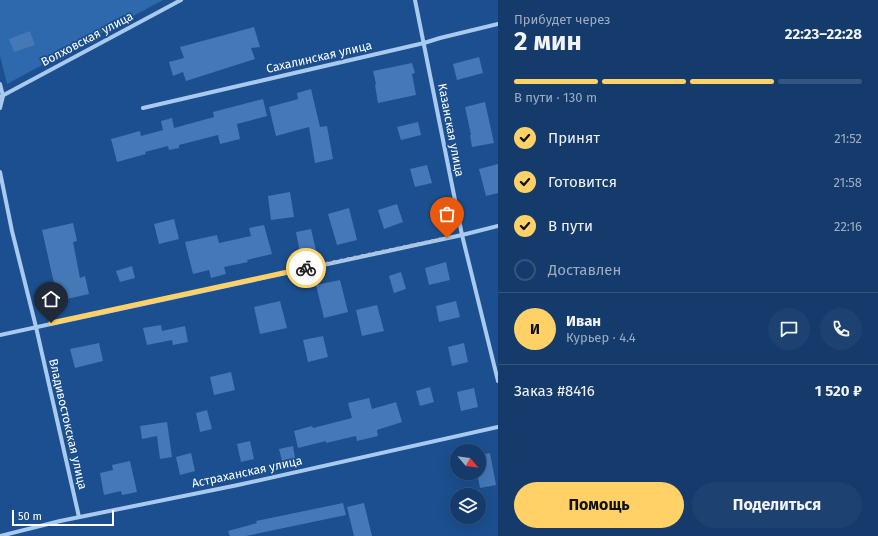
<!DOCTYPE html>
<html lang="ru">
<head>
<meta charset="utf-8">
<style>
	:root { --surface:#143b6b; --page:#1d4271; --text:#f1f3f6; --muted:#9dadc1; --line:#33557e; --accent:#ffd166 }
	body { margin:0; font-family:"Fira Sans",sans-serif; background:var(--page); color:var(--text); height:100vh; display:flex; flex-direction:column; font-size:15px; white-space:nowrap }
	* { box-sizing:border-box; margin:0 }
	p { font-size:13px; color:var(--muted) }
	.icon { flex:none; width:22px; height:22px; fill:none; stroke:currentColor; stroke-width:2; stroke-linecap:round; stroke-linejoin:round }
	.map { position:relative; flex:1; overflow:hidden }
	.drawer { display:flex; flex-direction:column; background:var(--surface); width:380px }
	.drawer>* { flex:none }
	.needle { width:26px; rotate:118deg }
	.fabs { position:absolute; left:450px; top:444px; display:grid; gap:8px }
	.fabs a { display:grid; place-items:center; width:36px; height:36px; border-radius:50%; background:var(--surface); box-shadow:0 4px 16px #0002,0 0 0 1px var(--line); font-size:20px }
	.scale { position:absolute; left:12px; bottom:10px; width:102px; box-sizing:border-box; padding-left:4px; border:2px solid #fff; border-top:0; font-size:11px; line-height:14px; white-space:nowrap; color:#fff; -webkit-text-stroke:3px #1b4f8f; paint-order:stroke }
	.pin { position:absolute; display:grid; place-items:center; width:34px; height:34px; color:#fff; margin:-41px -17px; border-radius:50% 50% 50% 0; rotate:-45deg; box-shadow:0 0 4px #0007 }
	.pin .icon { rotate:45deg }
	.courier { position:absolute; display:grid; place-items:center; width:40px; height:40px; margin:-20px; border:3px solid #ffd166; border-radius:50%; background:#fff; color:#222; box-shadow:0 1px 5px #0007 }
	.summary em { font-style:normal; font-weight:700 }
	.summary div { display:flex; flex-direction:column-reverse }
	.summary { display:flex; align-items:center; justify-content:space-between; height:68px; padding:0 16px }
	h1 { font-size:26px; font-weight:700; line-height:30px }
	.bar { display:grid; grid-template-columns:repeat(4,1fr); gap:6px 4px; align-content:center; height:48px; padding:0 16px }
	.bar i { height:5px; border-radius:3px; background:var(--line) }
	.bar .active { background:var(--accent) }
	.bar p { grid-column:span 4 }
	.line { display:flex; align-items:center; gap:10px; padding:0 16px; border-top:1px solid var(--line) }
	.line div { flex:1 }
	.round { display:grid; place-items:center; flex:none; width:42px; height:42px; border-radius:21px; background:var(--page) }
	ol { padding:0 16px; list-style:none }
	li { display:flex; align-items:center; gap:12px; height:44px }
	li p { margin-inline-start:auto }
	li .icon { padding:4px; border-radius:50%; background:var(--accent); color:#111; stroke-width:4 }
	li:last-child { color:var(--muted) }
	li i { width:22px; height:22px; border:2px solid var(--line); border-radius:50% }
	.button { display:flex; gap:8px; margin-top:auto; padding:8px 16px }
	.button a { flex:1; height:46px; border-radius:24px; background:var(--accent); color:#111; font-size:16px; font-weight:700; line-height:46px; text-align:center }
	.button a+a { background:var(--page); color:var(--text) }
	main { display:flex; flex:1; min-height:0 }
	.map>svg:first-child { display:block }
</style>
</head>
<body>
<main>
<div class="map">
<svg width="498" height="536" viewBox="0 0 498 536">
	<rect width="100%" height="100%" fill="#1b4f8f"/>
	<polygon fill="#2e69ad" points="0,0 163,0 7,84 0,56"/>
	<g fill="#4478b7">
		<polygon points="254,27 260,47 251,48 255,59 186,81 183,72 173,76 169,62 184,58 180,47"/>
		<polygon points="30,31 35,45 14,52 9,39"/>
		<polygon points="479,57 483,73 457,80 453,64"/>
		<polygon points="412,63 415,73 412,74 416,95 378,103 375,85 376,84 373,71"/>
		<polygon points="311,89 320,127 327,126 333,159 315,163 309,127 276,136 269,107 298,99 297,93"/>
		<polygon points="263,99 267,116 237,124 240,139 220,144 218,135 179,145 179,148 169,150 168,146 145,152 146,154 117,162 111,139 140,131 141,136 163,130 161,121 172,118 174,128 214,117 213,112"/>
		<polygon points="485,102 494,143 472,147 470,135 471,135 465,107"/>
		<polygon points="418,122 421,135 401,140 397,127"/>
		<polygon points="498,164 498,193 486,196 479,169"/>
		<polygon points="427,165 432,183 415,187 410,169"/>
		<polygon points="290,192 294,217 271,220 268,196"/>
		<polygon points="397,204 403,222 384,229 378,210"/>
		<polygon points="349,208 357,240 337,245 328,214"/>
		<polygon points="174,219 179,239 159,244 154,224"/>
		<polygon points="73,223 77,241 73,242 80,278 85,276 89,294 58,301 42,230"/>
		<polygon points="264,225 272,254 247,260 248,262 224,267 226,274 211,278 209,270 193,274 185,242 217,235 219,243 251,236 249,228"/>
		<polygon points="311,229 316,250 300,253 296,232"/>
		<polygon points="446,262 450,280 429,285 425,268"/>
		<polygon points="132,266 135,278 120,282 116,271"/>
		<polygon points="401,272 406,289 394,293 389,276"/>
		<polygon points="340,280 348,312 324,318 316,285"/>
		<polygon points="280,301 287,328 260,334 254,307"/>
		<polygon points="456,301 460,317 439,322 436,306"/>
		<polygon points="377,305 384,331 362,336 356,310"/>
		<polygon points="161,325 162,331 185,326 188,342 173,345 172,340 147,345 143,328"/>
		<polygon points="323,336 328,357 308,362 303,340"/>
		<polygon points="99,343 103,361 75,368 70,349"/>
		<polygon points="464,343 468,362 452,366 448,347"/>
		<polygon points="231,372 235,390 214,395 210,377"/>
		<polygon points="430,387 434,402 420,406 416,391"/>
		<polygon points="474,388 478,407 461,411 457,392"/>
		<polygon points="369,398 372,409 396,402 402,422 377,430 378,436 357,441 356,436 326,443 326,441 298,448 294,431 312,426 313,428 352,418 348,403"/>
		<polygon points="207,410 212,429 200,432 196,413"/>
		<polygon points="167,422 172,457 160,459 157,436 142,439 140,426"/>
		<polygon points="250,441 254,459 241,462 237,444"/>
		<polygon points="293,446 295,458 282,461 279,449"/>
		<polygon points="191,453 195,471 180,475 176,457"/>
		<polygon points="490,453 496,485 480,488 477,473 479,473 479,455"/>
		<polygon points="130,461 137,492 122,495 121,491 104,495 100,473 113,470 112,465"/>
		<polygon points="343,503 346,515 246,536 230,536 228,531 257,523 256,521"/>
		<polygon points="364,503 372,536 354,536 347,507"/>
	</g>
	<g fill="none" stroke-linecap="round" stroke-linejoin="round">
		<g stroke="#a9c9ee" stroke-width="4">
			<polyline points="415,0 462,235 498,381"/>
			<polyline points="0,84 3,96 0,108"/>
			<polyline points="0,97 181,0"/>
			<polyline points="143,108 424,43 440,38 498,24"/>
			<polyline points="0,172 12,231 36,327 79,517"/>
			<polyline points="0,335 462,235 498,226"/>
			<polyline points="0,536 60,521 238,485 498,427"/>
		</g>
	</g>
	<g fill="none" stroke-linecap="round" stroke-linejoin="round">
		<polyline stroke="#afc1d8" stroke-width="4" stroke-dasharray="0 7.2" points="306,268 447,238"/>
		<polyline stroke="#ffd166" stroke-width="5" points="51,323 306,268"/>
	</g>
	<g text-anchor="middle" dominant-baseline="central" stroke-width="3.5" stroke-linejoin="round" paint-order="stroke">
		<g font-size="12" fill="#fff" stroke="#1b4f8f">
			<text transform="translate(87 39) rotate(-28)">Волховская улица</text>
			<text transform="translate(319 57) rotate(-13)">Сахалинская улица</text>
			<text transform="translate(451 130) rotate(79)">Казанская улица</text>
			<text transform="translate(68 424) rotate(77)">Владивостокская улица</text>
			<text transform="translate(247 472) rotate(-12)">Астраханская улица</text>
		</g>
	</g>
</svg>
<div class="fabs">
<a><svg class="needle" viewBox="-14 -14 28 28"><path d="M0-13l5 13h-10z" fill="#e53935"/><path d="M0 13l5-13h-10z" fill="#9dadc1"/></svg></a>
<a><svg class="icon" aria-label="layers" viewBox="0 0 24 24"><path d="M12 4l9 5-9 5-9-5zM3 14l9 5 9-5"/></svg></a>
</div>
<div class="scale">50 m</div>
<div class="pin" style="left:447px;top:238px;background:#ea580c"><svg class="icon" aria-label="bag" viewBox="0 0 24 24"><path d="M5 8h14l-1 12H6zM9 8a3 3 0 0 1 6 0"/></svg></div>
<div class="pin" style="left:51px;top:323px;background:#1f2937"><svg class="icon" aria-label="home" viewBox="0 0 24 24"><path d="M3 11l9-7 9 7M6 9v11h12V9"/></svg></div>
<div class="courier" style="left:306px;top:268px"><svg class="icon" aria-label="bike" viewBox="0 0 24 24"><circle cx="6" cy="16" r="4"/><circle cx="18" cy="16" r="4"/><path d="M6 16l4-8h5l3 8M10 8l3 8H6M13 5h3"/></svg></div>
</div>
<section class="drawer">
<div class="summary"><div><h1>2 мин</h1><p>Прибудет через</p></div><em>22:23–22:28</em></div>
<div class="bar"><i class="active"></i><i class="active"></i><i class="active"></i><i></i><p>В пути · 130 m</p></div>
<ol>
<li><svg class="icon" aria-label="check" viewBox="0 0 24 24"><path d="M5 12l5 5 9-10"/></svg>Принят<p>21:52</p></li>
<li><svg class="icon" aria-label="check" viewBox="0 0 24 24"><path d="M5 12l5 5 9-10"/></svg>Готовится<p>21:58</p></li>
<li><svg class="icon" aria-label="check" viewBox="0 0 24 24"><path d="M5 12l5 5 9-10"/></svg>В пути<p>22:16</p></li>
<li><i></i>Доставлен</li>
</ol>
<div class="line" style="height:72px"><b class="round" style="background:var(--accent);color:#111">И</b><div><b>Иван</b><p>Курьер · 4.4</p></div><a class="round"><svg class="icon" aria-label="chat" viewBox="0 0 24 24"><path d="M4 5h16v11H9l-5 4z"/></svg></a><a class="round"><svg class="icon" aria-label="phone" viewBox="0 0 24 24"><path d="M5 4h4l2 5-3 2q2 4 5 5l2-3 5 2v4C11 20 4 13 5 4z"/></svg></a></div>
<div class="line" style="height:52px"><div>Заказ #8416</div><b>1 520 ₽</b></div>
<div class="button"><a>Помощь</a><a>Поделиться</a></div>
</section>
</main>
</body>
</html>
